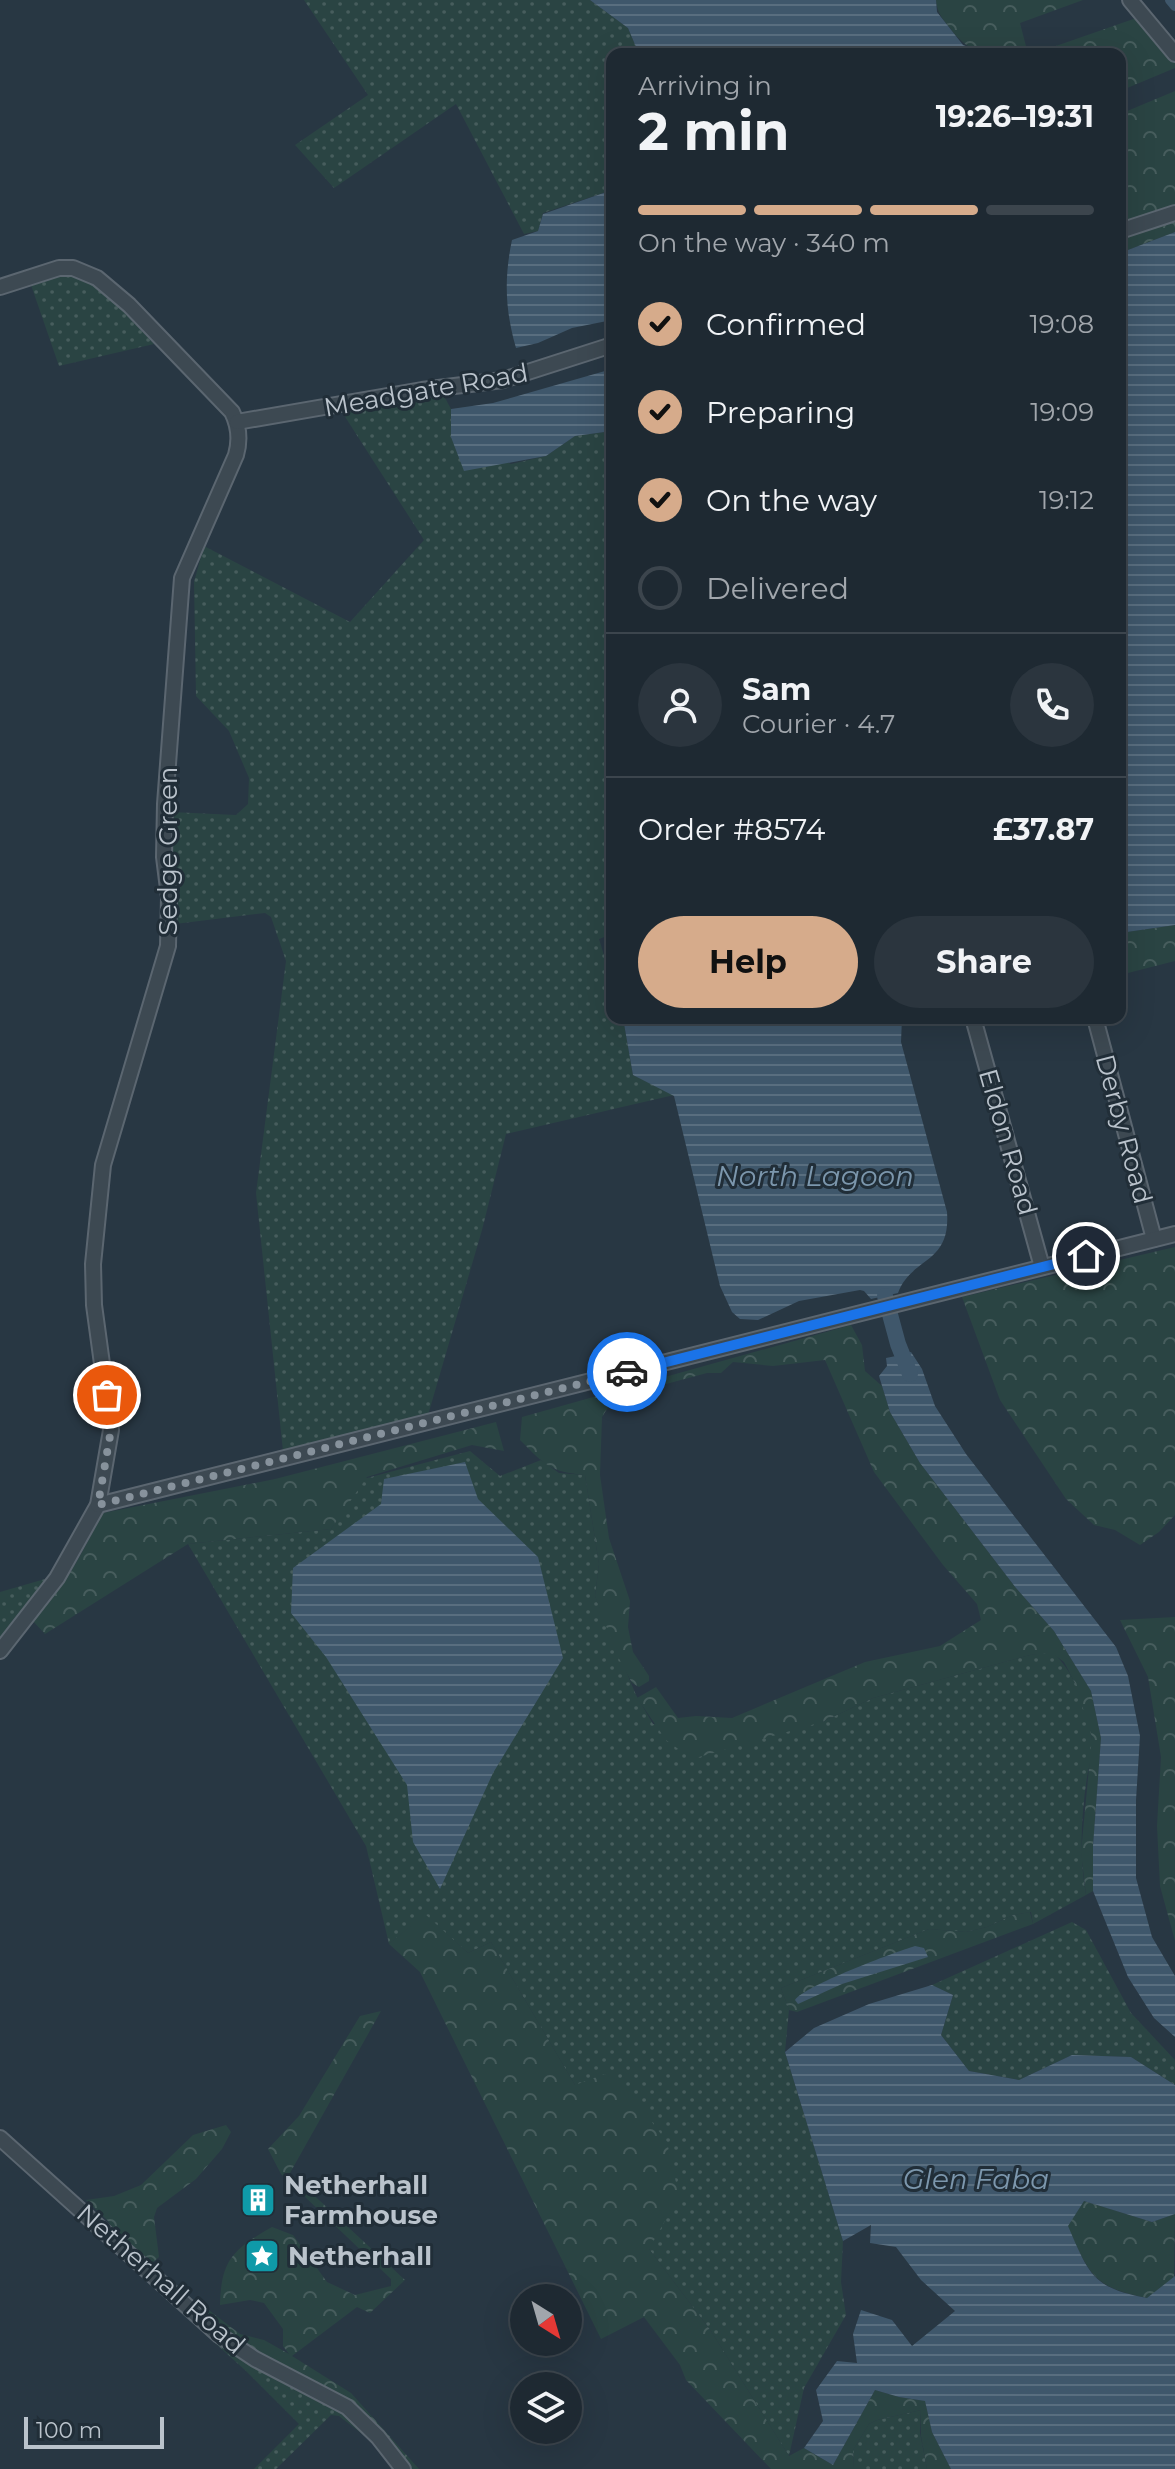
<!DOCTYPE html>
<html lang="en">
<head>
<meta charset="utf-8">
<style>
	:root { --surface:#1e2932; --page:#2b353e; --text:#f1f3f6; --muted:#a1a6ac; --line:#3c454d; --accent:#d6ab8b }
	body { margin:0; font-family:Montserrat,sans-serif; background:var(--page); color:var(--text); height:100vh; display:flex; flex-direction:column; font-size:30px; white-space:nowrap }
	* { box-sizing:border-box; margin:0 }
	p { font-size:26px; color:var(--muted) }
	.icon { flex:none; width:44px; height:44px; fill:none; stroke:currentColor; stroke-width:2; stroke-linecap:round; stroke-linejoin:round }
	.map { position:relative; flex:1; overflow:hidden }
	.side { position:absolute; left:606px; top:48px; width:520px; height:976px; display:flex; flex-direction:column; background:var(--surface); border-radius:16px; box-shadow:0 8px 32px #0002,0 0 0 2px var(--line) }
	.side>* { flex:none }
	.needle { width:52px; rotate:143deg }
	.tools { position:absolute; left:510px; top:2284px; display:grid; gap:16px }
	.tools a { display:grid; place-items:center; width:72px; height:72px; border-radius:50%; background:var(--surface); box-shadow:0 8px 32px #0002,0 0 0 2px var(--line); font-size:40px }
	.scale { position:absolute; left:24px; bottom:20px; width:140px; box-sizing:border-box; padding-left:8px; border:4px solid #bac3cc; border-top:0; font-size:22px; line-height:28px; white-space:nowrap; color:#bac3cc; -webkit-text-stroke:6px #212e38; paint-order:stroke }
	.pin { position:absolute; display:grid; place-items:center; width:68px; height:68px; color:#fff; margin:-34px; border:4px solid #fff; border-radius:50%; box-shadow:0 2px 8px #0007 }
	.courier { position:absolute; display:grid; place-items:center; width:80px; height:80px; margin:-40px; border:6px solid #1a73e8; border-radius:50%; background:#fff; color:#222; box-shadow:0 2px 10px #0007 }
	.summary em { font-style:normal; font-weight:700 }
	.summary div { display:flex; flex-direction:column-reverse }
	.summary { display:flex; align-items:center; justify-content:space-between; height:136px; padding:0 32px }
	h1 { font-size:52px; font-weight:700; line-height:60px }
	.bar { display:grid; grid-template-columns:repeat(4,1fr); gap:12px 8px; align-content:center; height:96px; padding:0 32px }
	.bar i { height:10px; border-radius:6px; background:var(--line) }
	.bar .current { background:var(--accent) }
	.bar p { grid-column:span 4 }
	.line { display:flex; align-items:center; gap:20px; padding:0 32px; border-top:2px solid var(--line) }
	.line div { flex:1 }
	.round { display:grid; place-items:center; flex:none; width:84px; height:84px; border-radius:42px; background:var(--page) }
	ol { padding:0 32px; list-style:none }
	li { display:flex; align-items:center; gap:24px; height:88px }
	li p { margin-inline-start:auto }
	li .icon { padding:8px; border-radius:50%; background:var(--accent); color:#111; stroke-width:4 }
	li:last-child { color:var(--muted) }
	li i { width:44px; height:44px; border:4px solid var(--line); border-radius:50% }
	.button { display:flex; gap:16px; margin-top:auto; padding:16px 32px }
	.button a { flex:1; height:92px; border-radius:48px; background:var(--accent); color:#111; font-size:32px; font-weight:700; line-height:92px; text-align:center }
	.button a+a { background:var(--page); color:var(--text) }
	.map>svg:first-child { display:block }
</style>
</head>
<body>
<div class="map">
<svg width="1175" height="2469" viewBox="0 0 1175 2469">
	<defs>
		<pattern id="grass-dots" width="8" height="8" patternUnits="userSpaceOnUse" patternTransform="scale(2)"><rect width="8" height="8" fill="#2a4443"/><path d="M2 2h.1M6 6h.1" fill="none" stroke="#475d5d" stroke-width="1.8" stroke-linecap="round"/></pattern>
		<pattern id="forest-crowns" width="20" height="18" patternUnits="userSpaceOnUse" patternTransform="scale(2)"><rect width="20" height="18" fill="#2a4443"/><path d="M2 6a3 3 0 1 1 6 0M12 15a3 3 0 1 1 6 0" fill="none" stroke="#475d5d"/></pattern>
		<pattern id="water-rules" width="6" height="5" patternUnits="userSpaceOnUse" patternTransform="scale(2)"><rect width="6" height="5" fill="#3f576b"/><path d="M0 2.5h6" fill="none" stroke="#596e7f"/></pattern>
	</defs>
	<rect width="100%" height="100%" fill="#283743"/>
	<g fill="url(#grass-dots)">
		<polygon points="304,0 590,0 628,28 639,54 612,54 612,190 543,213 538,231 524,234 456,104 334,188 295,145 368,95"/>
		<polygon points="73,268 107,294 154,344 59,366 31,285"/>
		<polygon points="444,396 451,409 451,437 511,464 546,456 575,436 612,431 612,934 599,939 612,981 612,1018 623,1018 633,1075 674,1095 506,1134 482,1230 428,1415 283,1451 256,1193 286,961 271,917 265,913 175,924 171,812 236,815 248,804 249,778 229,731 196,696 194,582 204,546 350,622 424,540 342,412"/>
		<path d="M 470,1451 L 500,1476 L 541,1460 L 559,1473 L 585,1475 L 599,1564 L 595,1596 L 636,1695 L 653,1724 L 822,1722 L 873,1698 L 1030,1655 L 1052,1652 C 1073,1669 1092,1714 1092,1741 C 1093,1754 1089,1765 1087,1777 C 1081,1817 1079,1856 1086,1895 L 1033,1924 L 1031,1912 L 1013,1915 L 987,1927 L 966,1932 L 929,1929 L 781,1988 L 789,2010 L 785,2052 L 843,2241 L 841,2282 L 846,2315 L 804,2388 L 789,2456 L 711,2331 L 649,2249 L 575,2085 L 491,1942 L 468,1953 L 425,1915 L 389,1944 L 366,1846 L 188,1544 L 331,1529 L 363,1479 Z"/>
		<polygon points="45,1579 0,1644 0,1592"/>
		<polygon points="1072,1922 1086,1930 1131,2013 1175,2060 1175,2085 1131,2057 1072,2055 1019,2080 969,2071 941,2035 953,1995 932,1985"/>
		<polygon points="70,2194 202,2313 347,2407 339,2416 331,2415 276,2469 254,2469 299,2424 246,2371 60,2203"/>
		<polygon points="921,2410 920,2433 927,2469 854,2469 853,2450 869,2424 877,2420"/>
	</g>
	<g fill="url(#forest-crowns)">
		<path d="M 936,0 L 1083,0 L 1020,23 L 1028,54 C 991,54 973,59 949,27 C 942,18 937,12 936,0 Z"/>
		<polygon points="1142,16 1175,57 1175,68 1120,91 1120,54 1033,54"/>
		<polygon points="1175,91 1175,232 1120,253 1120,114"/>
		<polygon points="1175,925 1175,961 1120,975 1120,933"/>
		<polygon points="1175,1247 1175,1515 1159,1532 1140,1545 1115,1530 1094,1525 1066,1499 1000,1400 962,1297"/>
		<path d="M 851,1325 L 862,1345 L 865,1371 L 882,1386 L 890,1412 L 920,1463 L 1016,1588 L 1054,1631 L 1091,1691 L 1101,1738 L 1093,1846 L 1093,1891 L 1086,1895 L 1081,1852 L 1092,1737 L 1075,1683 L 1064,1662 L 1052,1653 L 1030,1655 L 873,1698 L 822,1722 L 692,1759 L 666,1740 L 637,1698 L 656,1687 L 678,1718 L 696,1716 L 732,1718 L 865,1662 L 940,1646 L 981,1620 L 977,1604 L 943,1565 L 874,1472 L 825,1360 L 773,1366 L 733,1362 L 721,1373 L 707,1373 L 614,1398 L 602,1417 L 600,1475 L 609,1538 L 630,1601 L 628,1627 L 633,1652 L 649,1676 L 649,1681 L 639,1687 L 632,1683 L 616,1653 L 595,1596 L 599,1564 L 585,1475 C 550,1472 544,1464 520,1440 L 522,1417 Z"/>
		<path d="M 496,1422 L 504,1451 L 472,1445 L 367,1477 L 331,1529 L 188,1544 L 45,1634 L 31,1619 C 64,1592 83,1550 103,1513 L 275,1479 Z"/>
		<polygon points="1175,1617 1175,1941 1160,1886 1157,1826 1161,1757 1148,1677 1120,1620"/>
		<polygon points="1030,1912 1033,1924 797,2012 789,2010 781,1988 929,1929 966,1932 987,1927 1013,1915"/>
		<polygon points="425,1914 468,1953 491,1942 575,2085 605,2074 636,2101 667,2142 679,2196 649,2249 711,2331 789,2456 804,2448 833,2465 875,2390 899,2397 925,2401 932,2432 951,2469 927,2469 921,2436 921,2410 877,2420 869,2424 853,2450 854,2469 771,2469 686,2380 680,2365 644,2317 601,2339 420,1972 389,1944"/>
		<path d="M 381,2011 L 290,2173 L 405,2280 L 370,2313 L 357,2307 L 292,2356 L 351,2393 L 419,2469 L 392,2469 L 375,2444 L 339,2416 L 347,2407 L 255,2359 L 199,2317 L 206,2308 L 240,2334 L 264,2340 L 289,2354 L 283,2346 L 283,2329 L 264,2303 L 250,2300 L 220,2305 C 221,2259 234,2249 272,2227 L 293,2235 L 327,2282 L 355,2295 L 391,2286 L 391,2279 L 281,2174 L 268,2149 L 299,2116 L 360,2016 Z"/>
		<polygon points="226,2125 231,2132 222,2149 196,2179 157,2208 154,2217 159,2257 150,2265 118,2238 108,2221 86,2200 114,2196 141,2185 193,2135"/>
		<path d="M 1084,2201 L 1152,2222 L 1175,2214 L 1174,2278 L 1147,2298 C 1092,2287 1090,2274 1067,2226 Z"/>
	</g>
	<g fill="url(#water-rules)">
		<polygon points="590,0 936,0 937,12 963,45 987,54 639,54 628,28"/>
		<path d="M 612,190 L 612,320 L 572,328 L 538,343 L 516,348 C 505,310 504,278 512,240 L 538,231 L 543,214 Z"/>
		<polygon points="1175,232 1175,925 1120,933 1120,253"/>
		<polygon points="612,369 612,431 575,436 546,456 464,471 451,437 451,409 493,403"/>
		<path d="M 623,1018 L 902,1018 L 901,1042 L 947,1212 C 951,1265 911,1257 898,1293 L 871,1299 L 864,1291 L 860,1290 L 799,1301 L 758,1320 L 740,1319 L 732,1312 L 720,1286 L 674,1096 L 633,1075 Z"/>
		<polygon points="911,1352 922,1369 935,1406 966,1454 1116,1647 1128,1676 1140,1736 1136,1800 1136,1878 1152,1937 1175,1976 1175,2037 1154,2018 1128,1977 1093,1891 1093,1846 1101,1738 1091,1691 1054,1631 1016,1588 920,1463 890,1412 879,1376 887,1366 886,1358 896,1356 899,1359 903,1354"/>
		<polygon points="465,1462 478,1499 538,1557 563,1658 493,1773 440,1889 413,1842 407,1785 326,1657 291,1613 293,1568 381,1504 384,1479"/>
		<path d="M 915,1946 L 924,1948 L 928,1957 L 842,1984 L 798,2004 L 795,2000 C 804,1986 895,1952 915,1946 Z"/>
		<path d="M 932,1985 L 953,1995 L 941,2035 L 969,2071 L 1019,2080 L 1072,2055 L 1131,2057 L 1175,2085 L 1175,2214 L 1152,2222 L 1084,2201 L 1068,2226 C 1089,2274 1092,2288 1147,2298 L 1175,2276 L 1175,2469 L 951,2469 L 932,2432 L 925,2401 L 899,2397 L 875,2390 L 833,2465 L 804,2448 L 823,2421 L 816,2390 L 837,2361 L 857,2363 L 853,2334 L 861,2310 L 892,2320 L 912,2346 L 955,2311 L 921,2280 L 896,2247 L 870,2243 L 871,2225 L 843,2241 L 785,2052 L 814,2028 L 869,2004 Z"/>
	</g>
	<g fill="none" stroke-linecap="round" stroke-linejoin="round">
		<polyline stroke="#3f576b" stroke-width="10" points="1170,0 1175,6"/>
		<polyline stroke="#3f576b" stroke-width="16" points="885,1296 898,1344 910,1374"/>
		<g stroke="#5b6670" stroke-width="18">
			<g id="minor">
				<polyline points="1130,0 1175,54"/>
				<polyline points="1120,231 1175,213"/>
				<path d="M 0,287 L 59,268 L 73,268 L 97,278 L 129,305 L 232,412 C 239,426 240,441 236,455 L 182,578 L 165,804 L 164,857 L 169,897 L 168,946 L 103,1165 L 93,1264 L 94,1305 L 111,1430 L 98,1505 L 57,1578 L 0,1651"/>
				<polyline points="237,422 422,390 503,380 612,345"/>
				<polyline points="973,1018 1042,1267"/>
				<polyline points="1095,1018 1154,1239"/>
				<polyline points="98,1505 1175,1234"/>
				<polyline points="0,2138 219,2335 255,2359 347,2407 378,2437 403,2469"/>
			</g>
		</g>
		<use href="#minor" stroke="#3d4952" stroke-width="14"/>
	</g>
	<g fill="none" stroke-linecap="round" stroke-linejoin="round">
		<polyline stroke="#87929c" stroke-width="8" stroke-dasharray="0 14.4" points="107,1395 111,1430 98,1505 627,1372"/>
		<polyline stroke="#1a73e8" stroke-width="10" points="627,1372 1086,1256"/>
	</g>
	<defs>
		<g id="building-square" transform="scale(1.8)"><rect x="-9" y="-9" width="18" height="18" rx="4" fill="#0f9aa8" stroke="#212e38"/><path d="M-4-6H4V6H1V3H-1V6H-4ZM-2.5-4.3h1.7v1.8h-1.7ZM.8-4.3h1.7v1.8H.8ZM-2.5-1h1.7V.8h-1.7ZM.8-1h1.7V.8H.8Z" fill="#fff"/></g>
		<g id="sight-square" transform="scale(1.8)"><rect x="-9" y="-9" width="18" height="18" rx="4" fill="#0f9aa8" stroke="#212e38"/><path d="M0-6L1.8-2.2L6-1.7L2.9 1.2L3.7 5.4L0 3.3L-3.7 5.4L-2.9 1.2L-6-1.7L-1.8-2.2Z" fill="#fff"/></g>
	</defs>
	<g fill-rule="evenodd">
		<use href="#building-square" x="258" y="2200"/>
		<use href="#sight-square" x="262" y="2256"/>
	</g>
	<g text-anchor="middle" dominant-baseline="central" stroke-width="6" stroke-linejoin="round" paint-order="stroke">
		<g font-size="26" fill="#bac3cc" stroke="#212e38">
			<text transform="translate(426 390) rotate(-10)">Meadgate Road</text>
			<text transform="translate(168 851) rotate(-90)">Sedge Green</text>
			<text transform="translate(1124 1129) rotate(75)">Derby Road</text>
			<text transform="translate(1008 1142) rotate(74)">Eldon Road</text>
			<text transform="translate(161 2279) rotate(41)">Netherhall Road</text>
		</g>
		<g font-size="26" font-weight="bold" fill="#bac3cc" stroke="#212e38" text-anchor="start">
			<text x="284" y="2185">Netherhall<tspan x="284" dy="30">Farmhouse</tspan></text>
			<text x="288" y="2256">Netherhall</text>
		</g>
		<g font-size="28" font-style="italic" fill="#7c97ad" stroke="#212e38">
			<text x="815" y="1176">North Lagoon</text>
			<text x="976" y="2179">Glen Faba</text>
		</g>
	</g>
</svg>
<div class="tools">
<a><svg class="needle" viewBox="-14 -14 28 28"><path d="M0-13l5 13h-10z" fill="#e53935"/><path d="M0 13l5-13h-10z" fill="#a1a6ac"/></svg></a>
<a><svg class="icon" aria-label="layers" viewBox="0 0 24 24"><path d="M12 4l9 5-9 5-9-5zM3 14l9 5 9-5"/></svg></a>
</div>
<div class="scale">100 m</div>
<div class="pin" style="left:107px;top:1395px;background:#ea580c"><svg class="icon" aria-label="bag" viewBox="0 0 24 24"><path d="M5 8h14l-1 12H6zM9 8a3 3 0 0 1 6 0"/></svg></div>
<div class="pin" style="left:1086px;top:1256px;background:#1f2937"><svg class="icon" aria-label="home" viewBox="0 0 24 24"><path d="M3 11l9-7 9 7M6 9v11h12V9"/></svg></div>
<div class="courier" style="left:627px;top:1372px"><svg class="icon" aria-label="car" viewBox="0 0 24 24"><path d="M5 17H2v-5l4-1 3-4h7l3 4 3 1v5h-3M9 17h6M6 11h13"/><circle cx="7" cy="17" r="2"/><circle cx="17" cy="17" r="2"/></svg></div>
<section class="side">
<div class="summary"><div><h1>2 min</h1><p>Arriving in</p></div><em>19:26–19:31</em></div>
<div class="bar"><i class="current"></i><i class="current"></i><i class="current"></i><i></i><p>On the way · 340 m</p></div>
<ol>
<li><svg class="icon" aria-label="check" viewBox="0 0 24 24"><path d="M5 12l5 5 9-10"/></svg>Confirmed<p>19:08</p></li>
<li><svg class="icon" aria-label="check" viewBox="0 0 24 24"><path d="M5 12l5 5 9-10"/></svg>Preparing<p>19:09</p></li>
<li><svg class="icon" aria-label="check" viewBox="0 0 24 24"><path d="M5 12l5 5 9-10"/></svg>On the way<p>19:12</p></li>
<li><i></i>Delivered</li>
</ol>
<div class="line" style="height:144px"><a class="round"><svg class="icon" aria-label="person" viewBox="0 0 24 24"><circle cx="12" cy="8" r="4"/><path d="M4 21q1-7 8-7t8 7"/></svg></a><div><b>Sam</b><p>Courier · 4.7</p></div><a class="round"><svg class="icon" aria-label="phone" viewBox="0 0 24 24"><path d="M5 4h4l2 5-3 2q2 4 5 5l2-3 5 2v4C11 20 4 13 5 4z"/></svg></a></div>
<div class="line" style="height:104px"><div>Order #8574</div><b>£37.87</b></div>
<div class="button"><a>Help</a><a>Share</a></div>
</section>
</div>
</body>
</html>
